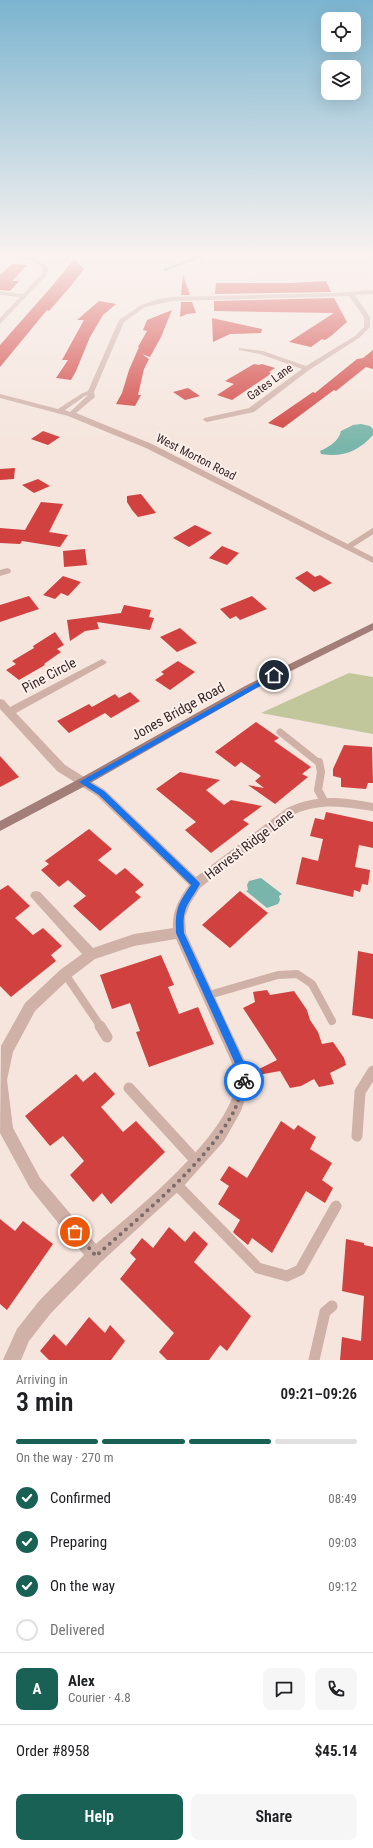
<!DOCTYPE html>
<html lang="en">
<head>
<meta charset="utf-8">
<style>
	:root { --surface:#fff; --page:#f6f6f6; --text:#202124; --muted:#757577; --line:#e0e0e0; --accent:#196155 }
	body { margin:0; font-family:"Roboto Condensed",sans-serif; background:var(--page); color:var(--text); height:100vh; display:flex; flex-direction:column; font-size:15px; white-space:nowrap }
	* { box-sizing:border-box; margin:0 }
	p { font-size:13px; color:var(--muted) }
	.icon { flex:none; width:22px; height:22px; fill:none; stroke:currentColor; stroke-width:2; stroke-linecap:round; stroke-linejoin:round }
	.map { position:relative; height:1360px; overflow:hidden }
	.sheet { display:flex; flex-direction:column; background:var(--surface); flex:1 }
	.sheet>* { flex:none }
	.tools { position:absolute; left:321px; top:12px; display:grid; gap:8px }
	.tools a { display:grid; place-items:center; width:40px; height:40px; border-radius:8px; background:var(--surface); box-shadow:0 4px 16px #0002; font-size:20px }
	.pin { position:absolute; display:grid; place-items:center; width:34px; height:34px; color:#fff; margin:-17px; border:2px solid #fff; border-radius:50%; box-shadow:0 1px 4px #0007 }
	.courier { position:absolute; display:grid; place-items:center; width:40px; height:40px; margin:-20px; border:3px solid #1a73e8; border-radius:50%; background:#fff; color:#222; box-shadow:0 1px 5px #0007 }
	.summary em { font-style:normal; font-weight:600 }
	.summary div { display:flex; flex-direction:column-reverse }
	.summary { display:flex; align-items:center; justify-content:space-between; height:68px; padding:0 16px }
	h1 { font-size:26px; font-weight:600; line-height:30px }
	.bar { display:grid; grid-template-columns:repeat(4,1fr); gap:6px 4px; align-content:center; height:48px; padding:0 16px }
	.bar i { height:5px; border-radius:3px; background:var(--line) }
	.bar .active { background:var(--accent) }
	.bar p { grid-column:span 4 }
	.line { display:flex; align-items:center; gap:10px; padding:0 16px; border-top:1px solid var(--line) }
	.line div { flex:1 }
	.round { display:grid; place-items:center; flex:none; width:42px; height:42px; border-radius:8px; background:var(--page) }
	ol { padding:0 16px; list-style:none }
	li { display:flex; align-items:center; gap:12px; height:44px }
	li p { margin-inline-start:auto }
	li .icon { padding:4px; border-radius:50%; background:var(--accent); color:#fff; stroke-width:4 }
	li:last-child { color:var(--muted) }
	li i { width:22px; height:22px; border:2px solid var(--line); border-radius:50% }
	.button { display:flex; gap:8px; margin-top:auto; padding:8px 16px }
	.button a { flex:1; height:46px; border-radius:8px; background:var(--accent); color:#fff; font-size:16px; font-weight:600; line-height:46px; text-align:center }
	.button a+a { background:var(--page); color:var(--text) }
	.map>svg:first-child { display:block }
</style>
</head>
<body>
<div class="map">
<svg width="373" height="1360" viewBox="0 0 373 1360">
	<rect width="100%" height="100%" fill="#f5e5dd"/>
	<polygon fill="#c1c69b" points="349,673 373,677 373,734 261,713"/>
	<g fill="#79b5aa">
		<path d="M 361,424 L 370,426 L 373,429 L 373,435 C 359,451 342,458 321,454 L 320,451 C 329,447 339,441 341,431 L 353,425 Z"/>
		<polygon points="261,878 282,894 279,896 280,900 278,904 267,908 246,891 248,890 247,885 249,881"/>
	</g>
	<g fill="none" stroke-linecap="round" stroke-linejoin="round">
		<polyline stroke="#79b5aa" stroke-width="2.5" points="165,270 200,256"/>
	</g>
	<g fill="#d1413f">
		<polygon points="74,259 84,269 70,287 49,311 47,310 0,367 0,345 53,285"/>
		<polygon points="12,264 27,265 12,281 19,281 10,291 0,290 0,275"/>
		<polygon points="183,275 190,295 181,295"/>
		<polygon points="326,281 331,292 215,294 216,283 291,283"/>
		<polygon points="334,298 347,322 331,336 325,340 322,339 311,347 289,342 334,313 214,311 214,301"/>
		<polygon points="99,301 116,304 103,315 90,337 76,371 71,380 56,378 68,360 62,360 84,320 77,320"/>
		<polygon points="181,302 192,302 196,313 187,314 180,317"/>
		<polygon points="172,310 161,337 150,357 142,354 149,359 144,369 138,395 141,395 135,406 116,404 122,393 129,370 139,347 138,347 147,331 143,330 147,320"/>
		<polygon points="212,318 262,329 261,333 230,334 213,342"/>
		<polygon points="373,350 373,369 366,367 336,391 334,390 283,428 268,423 313,392 315,393 357,359 363,358"/>
		<polygon points="254,364 259,365 262,364 275,368 269,372 272,373 232,400 217,395 234,384 225,381"/>
		<polygon points="188,388 200,396 185,400 173,392"/>
		<polygon points="43,431 60,437 48,445 31,439"/>
		<polygon points="15,468 14,479 0,480 0,469"/>
		<polygon points="38,479 50,486 34,493 22,485"/>
		<polygon points="141,494 156,513 138,517 132,510 127,502 127,496"/>
		<polygon points="41,502 63,504 49,532 68,535 60,547 22,541 20,544 0,543 0,528 25,530"/>
		<polygon points="195,525 212,533 189,547 173,538"/>
		<polygon points="222,546 239,553 227,565 209,558"/>
		<polygon points="85,549 87,565 64,567 63,551"/>
		<polygon points="307,571 315,577 320,575 332,583 314,592 295,578"/>
		<polygon points="63,576 81,582 68,596 61,593 55,599 43,595"/>
		<polygon points="29,596 39,609 0,622 0,605"/>
		<polygon points="252,596 267,609 240,620 236,616 230,619 220,609"/>
		<polygon points="124,605 151,610 149,617 154,618 150,630 97,622 99,629 85,631 70,641 67,620 121,613"/>
		<polygon points="180,628 197,643 177,652 160,637"/>
		<polygon points="55,632 64,645 57,649 61,652 44,664 45,665 19,680 6,670 16,664 12,661 34,648 33,646"/>
		<polygon points="178,661 195,672 170,690 155,680 164,674 161,672"/>
		<polygon points="130,692 140,701 111,718 105,713 69,733 57,721 89,704 92,707 115,694 119,698"/>
		<polygon points="256,722 279,738 274,741 311,767 302,774 308,777 275,804 248,785 264,788 255,781 261,776 241,762 235,767 215,752"/>
		<polygon points="344,745 372,747 373,783 368,783 366,789 341,787 341,778 333,776 333,769"/>
		<polygon points="0,756 19,777 0,787"/>
		<polygon points="180,772 220,780 206,790 224,805 231,800 262,806 243,820 249,824 211,853 185,830 196,822 156,789"/>
		<polygon points="326,812 373,822 373,848 359,845 355,867 370,870 368,885 362,884 360,892 354,890 353,897 296,884 302,857 318,861 323,839 310,836 315,818 324,820"/>
		<polygon points="89,829 112,849 98,860 116,875 125,868 144,885 135,892 141,897 100,931 73,906 86,896 68,880 59,887 41,870 49,864 45,861"/>
		<polygon points="8,885 30,906 15,918 33,935 43,928 62,946 51,955 56,961 11,997 0,986 0,890"/>
		<polygon points="240,891 268,913 230,948 202,925"/>
		<polygon points="358,951 373,954 373,1019 352,1015"/>
		<polygon points="161,955 174,985 168,987 179,1014 198,1007 214,1044 149,1067 136,1032 140,1031 130,1003 112,1009 100,975"/>
		<polygon points="267,990 270,995 294,991 307,1010 310,1020 318,1032 322,1044 333,1042 344,1058 346,1065 330,1073 334,1084 319,1087 314,1079 301,1086 290,1088 280,1071 252,1076 251,1073 277,1060 243,1008 255,1002 253,992"/>
		<polygon points="95,1072 115,1094 101,1107 123,1132 136,1121 165,1152 111,1204 102,1193 93,1202 70,1175 84,1161 63,1136 50,1146 25,1116 76,1074 83,1082"/>
		<polygon points="281,1121 294,1130 298,1125 316,1137 310,1149 332,1163 322,1180 333,1188 325,1203 306,1191 272,1253 252,1238 248,1245 236,1235 233,1232 240,1220 218,1204 229,1186 220,1180 229,1166 247,1178"/>
		<polygon points="0,1219 15,1231 23,1221 53,1244 7,1310 0,1304"/>
		<polygon points="169,1227 185,1242 194,1231 208,1244 194,1262 251,1316 227,1351 220,1345 209,1360 167,1360 159,1352 174,1333 120,1279 136,1259 130,1253 142,1238 153,1248"/>
		<polygon points="346,1239 364,1243 364,1245 373,1247 373,1360 340,1360 342,1337 361,1341 364,1296 342,1291"/>
		<polygon points="89,1317 105,1333 110,1325 125,1341 111,1360 49,1360 40,1351 54,1334 66,1346"/>
	</g>
	<g fill="none" stroke-linecap="round" stroke-linejoin="round">
		<polyline stroke="#cfb1a8" stroke-width="5.5" points="348,547 373,531"/>
		<polyline stroke="#cfb1a8" stroke-width="7" points="280,732 319,763"/>
		<g stroke="#cfb1a8" stroke-width="8">
			<polyline points="319,762 321,772 318,790 324,801"/>
			<polyline points="65,974 101,1027"/>
			<polyline points="209,995 278,975 297,974 312,984 332,1021"/>
		</g>
		<g stroke="#cfb1a8" stroke-width="11">
			<polyline points="100,1026 107,1037"/>
			<polyline points="129,1088 196,1161"/>
			<polyline points="357,1136 360,1092 373,1071"/>
			<polyline points="176,1184 258,1268 287,1276 300,1270 336,1206"/>
			<polyline points="314,1360 325,1312 332,1306"/>
		</g>
		<g fill="#cfb1a8" fill-rule="evenodd">
			<path d="M 0,256 C 17,256 38,254 49,269 L 46,276 L 0,324 L 0,318 L 20,297 L 0,295 L 0,291 L 23,294 L 41,275 L 43,269 C 34,257 14,258 0,258 Z"/>
			<path d="M 373,290 L 373,294 L 355,295 L 370,317 L 370,327 L 359,338 L 309,370 L 254,412 L 207,422 L 203,420 L 204,418 L 249,408 L 302,369 L 260,354 L 239,350 L 239,348 L 263,351 L 306,366 L 355,336 L 364,327 L 364,317 L 349,296 L 172,301 L 145,307 L 124,322 L 94,392 L 95,397 L 76,413 L 152,444 L 373,557 L 373,563 L 146,448 L 68,416 L 0,398 L 0,394 L 58,409 L 81,394 L 88,391 L 119,320 L 141,305 L 158,299 L 172,297 L 334,293 ZM 88,395 L 70,412 L 65,410 L 85,396 Z"/>
			<polygon points="7,568 10,569 11,571 10,573 0,576 0,570"/>
			<path d="M 102,659 L 107,662 L 105,664 L 16,713 L 65,765 L 105,790 L 196,877 L 287,808 C 318,794 340,797 373,803 L 373,811 C 346,807 321,802 295,814 L 200,888 L 190,904 L 185,917 L 186,933 L 225,1019 L 249,1069 L 251,1081 L 241,1111 L 224,1141 L 181,1189 L 101,1262 L 51,1313 L 29,1341 L 21,1360 L 3,1360 L 17,1329 L 39,1301 L 84,1255 L 30,1188 L 0,1133 L 1,1046 L 25,1003 L 60,970 L 82,954 L 30,896 L 32,892 L 36,891 L 40,892 L 93,948 L 134,934 L 173,928 C 172,911 179,899 189,885 L 97,796 L 57,771 L 0,709 L 0,699 L 4,700 L 10,707 ZM 176,939 L 235,1070 C 236,1074 237,1078 237,1082 C 227,1138 138,1208 96,1244 L 40,1178 L 13,1128 L 7,1080 L 13,1052 L 35,1011 L 70,978 L 95,959 L 134,946 Z"/>
		</g>
		<polygon fill="#a37e79" fill-rule="evenodd" points="373,623 373,630 253,690 87,785 0,831 0,821 79,779 245,686"/>
	</g>
	<linearGradient id="sky" x2="0" y2="1"><stop stop-color="#7bb4cf"/><stop offset="0.57" stop-color="#faf3f0"/><stop offset="1" stop-color="#faf3f0" stop-opacity="0"/></linearGradient>
	<rect width="373" height="446" fill="url(#sky)"/>
	<path fill="#1a73e8" d="M 274,673 L 277,675 L 276,677 L 89,782 L 104,791 L 199,882 L 200,884 C 188,906 182,906 184,933 L 247,1069 L 249,1081 L 248,1084 L 244,1085 L 241,1084 L 238,1070 L 176,933 C 175,909 178,904 191,885 L 99,795 L 79,782 Z"/>
	<g fill="none" stroke-linecap="round" stroke-linejoin="round">
		<path stroke="#7c6b68" stroke-width="4" stroke-dasharray="0 7.2" d="M 75,1232 L 96,1256 C 141,1215 204,1166 233,1113 C 238,1103 241,1091 244,1081"/>
	</g>
	<g text-anchor="middle" dominant-baseline="central" stroke-width="4" stroke-linejoin="round" paint-order="stroke">
		<g font-size="12" fill="#3b2a29" stroke="#fcf0eb">
			<text transform="translate(270 382) rotate(-36)">Gates Lane</text>
			<text transform="translate(196 457) rotate(27)">West Morton Road</text>
		</g>
		<g font-size="14" fill="#3b2a29" stroke="#fcf0eb">
			<text transform="translate(49 675) rotate(-28)">Pine Circle</text>
			<text transform="translate(178 711) rotate(-29)">Jones Bridge Road</text>
			<text transform="translate(249 844) rotate(-37)">Harvest Ridge Lane</text>
		</g>
	</g>
</svg>
<div class="tools">
<a><svg class="icon" aria-label="locate" viewBox="0 0 24 24"><circle cx="12" cy="12" r="6"/><path d="M12 2v4M12 18v4M2 12h4M18 12h4"/></svg></a>
<a><svg class="icon" aria-label="layers" viewBox="0 0 24 24"><path d="M12 4l9 5-9 5-9-5zM3 14l9 5 9-5"/></svg></a>
</div>
<div class="pin" style="left:75px;top:1232px;background:#ea580c"><svg class="icon" aria-label="bag" viewBox="0 0 24 24"><path d="M5 8h14l-1 12H6zM9 8a3 3 0 0 1 6 0"/></svg></div>
<div class="pin" style="left:274px;top:675px;background:#1f2937"><svg class="icon" aria-label="home" viewBox="0 0 24 24"><path d="M3 11l9-7 9 7M6 9v11h12V9"/></svg></div>
<div class="courier" style="left:244px;top:1081px"><svg class="icon" aria-label="bike" viewBox="0 0 24 24"><circle cx="6" cy="16" r="4"/><circle cx="18" cy="16" r="4"/><path d="M6 16l4-8h5l3 8M10 8l3 8H6M13 5h3"/></svg></div>
</div>
<section class="sheet">
<div class="summary"><div><h1>3 min</h1><p>Arriving in</p></div><em>09:21–09:26</em></div>
<div class="bar"><i class="active"></i><i class="active"></i><i class="active"></i><i></i><p>On the way · 270 m</p></div>
<ol>
<li><svg class="icon" aria-label="check" viewBox="0 0 24 24"><path d="M5 12l5 5 9-10"/></svg>Confirmed<p>08:49</p></li>
<li><svg class="icon" aria-label="check" viewBox="0 0 24 24"><path d="M5 12l5 5 9-10"/></svg>Preparing<p>09:03</p></li>
<li><svg class="icon" aria-label="check" viewBox="0 0 24 24"><path d="M5 12l5 5 9-10"/></svg>On the way<p>09:12</p></li>
<li><i></i>Delivered</li>
</ol>
<div class="line" style="height:72px"><b class="round" style="background:var(--accent);color:#fff">A</b><div><b>Alex</b><p>Courier · 4.8</p></div><a class="round"><svg class="icon" aria-label="chat" viewBox="0 0 24 24"><path d="M4 5h16v11H9l-5 4z"/></svg></a><a class="round"><svg class="icon" aria-label="phone" viewBox="0 0 24 24"><path d="M5 4h4l2 5-3 2q2 4 5 5l2-3 5 2v4C11 20 4 13 5 4z"/></svg></a></div>
<div class="line" style="height:52px"><div>Order #8958</div><b>$45.14</b></div>
<div class="button"><a>Help</a><a>Share</a></div>
</section>
</body>
</html>
